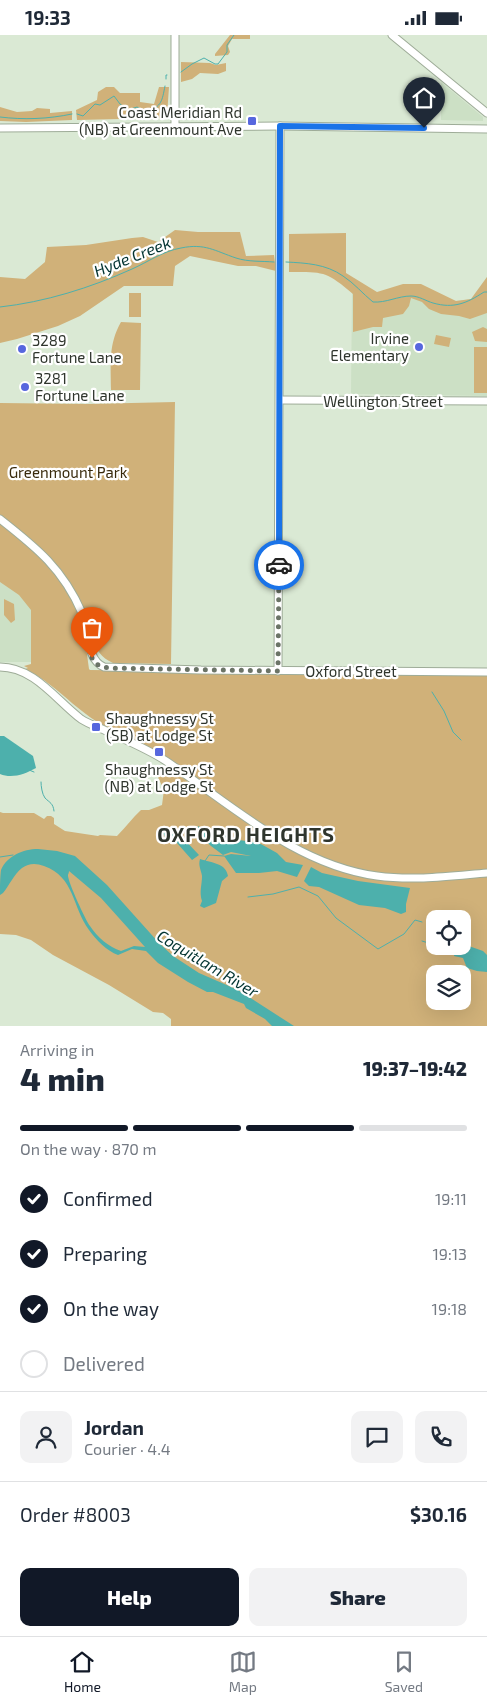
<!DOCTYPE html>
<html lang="en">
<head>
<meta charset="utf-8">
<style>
	:root { --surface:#fff; --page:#f2f2f3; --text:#1f2937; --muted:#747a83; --line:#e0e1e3; --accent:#111827 }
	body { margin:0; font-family:"Exo 2",sans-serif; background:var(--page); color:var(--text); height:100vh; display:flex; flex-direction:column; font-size:19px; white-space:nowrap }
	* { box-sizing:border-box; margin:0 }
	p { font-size:16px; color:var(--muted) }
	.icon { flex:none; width:28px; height:28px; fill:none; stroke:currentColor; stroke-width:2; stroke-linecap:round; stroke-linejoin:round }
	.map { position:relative; height:991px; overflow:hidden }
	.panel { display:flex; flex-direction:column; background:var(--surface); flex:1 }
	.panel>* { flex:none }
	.buttons { position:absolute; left:426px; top:875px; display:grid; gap:10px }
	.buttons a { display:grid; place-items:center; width:45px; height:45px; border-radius:10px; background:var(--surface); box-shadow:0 5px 20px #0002; font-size:25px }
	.pin { position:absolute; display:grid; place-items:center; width:42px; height:42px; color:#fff; margin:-51px -21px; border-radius:50% 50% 50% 0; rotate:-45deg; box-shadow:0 0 5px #0007 }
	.pin .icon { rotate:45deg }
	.courier { position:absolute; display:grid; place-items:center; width:50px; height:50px; margin:-25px; border:4px solid #1a73e8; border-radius:50%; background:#fff; color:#222; box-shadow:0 1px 6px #0007 }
	.summary em { font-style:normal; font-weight:800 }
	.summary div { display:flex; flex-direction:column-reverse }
	.summary { display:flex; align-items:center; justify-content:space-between; height:85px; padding:0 20px }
	h1 { font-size:32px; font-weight:800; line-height:38px }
	.bar { display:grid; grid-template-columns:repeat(4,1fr); gap:8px 5px; align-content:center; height:60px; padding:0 20px }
	.bar i { height:6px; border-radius:4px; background:var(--line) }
	.bar .current { background:var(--accent) }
	.bar p { grid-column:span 4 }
	.line { display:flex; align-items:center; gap:12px; padding:0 20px; border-top:1px solid var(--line) }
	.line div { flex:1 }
	.round { display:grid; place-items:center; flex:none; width:52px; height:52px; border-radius:10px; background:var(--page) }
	ol { padding:0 20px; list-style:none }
	li { display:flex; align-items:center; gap:15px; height:55px }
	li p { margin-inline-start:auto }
	li .icon { padding:5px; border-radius:50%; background:var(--accent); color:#fff; stroke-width:4 }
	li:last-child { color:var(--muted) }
	li i { width:28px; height:28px; border:2px solid var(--line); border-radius:50% }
	.action { display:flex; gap:10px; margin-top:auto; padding:10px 20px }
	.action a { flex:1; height:58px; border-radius:10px; background:var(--accent); color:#fff; font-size:20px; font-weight:800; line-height:58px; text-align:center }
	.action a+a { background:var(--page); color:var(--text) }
	.status { display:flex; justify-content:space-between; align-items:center; height:35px; padding:0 25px; background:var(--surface); direction:ltr }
	.status svg { height:14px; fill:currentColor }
	.tabs { display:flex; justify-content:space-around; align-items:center; height:70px; border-top:1px solid var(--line); background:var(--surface); font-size:14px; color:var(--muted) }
	.tabs a { display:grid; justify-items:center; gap:2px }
	.tabs .current { color:var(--accent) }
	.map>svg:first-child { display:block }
</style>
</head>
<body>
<div class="status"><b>19:33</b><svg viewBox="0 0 49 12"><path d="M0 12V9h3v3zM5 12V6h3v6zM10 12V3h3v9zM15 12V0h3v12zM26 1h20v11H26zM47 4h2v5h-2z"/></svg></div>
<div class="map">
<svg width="487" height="991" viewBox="0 0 487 991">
	<rect width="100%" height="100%" fill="#dae9d4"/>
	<g fill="#cce0c5">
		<polygon points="441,47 483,82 483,86 441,85"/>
		<polygon points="487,242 487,361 351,359 352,258 456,266 471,264"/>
		<polygon points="0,540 35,565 38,627 0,627"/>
	</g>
	<g fill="#d0b179" fill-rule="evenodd">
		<polygon points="230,0 250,0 250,4 232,4 228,11 230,17 228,20 215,21 215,19"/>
		<polygon points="181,27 210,28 216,30 226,28 226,36 218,39 200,38 192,44 181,47"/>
		<polygon points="106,52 114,52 120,58 140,58 140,67 154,69 159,52 169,52 167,81 164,83 77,85 76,75 97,65 98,57"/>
		<polygon points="0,72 17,77 32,76 37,73 50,74 50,78 72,76 72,85 26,87 0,86"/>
		<polygon points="175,195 198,197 240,197 246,221 274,220 276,236 256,231 238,231 190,221 175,231 173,251 124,251 80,281 58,291 17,304 0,308 0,242 25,244 45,227 47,212 86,210 132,203 143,202 158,207"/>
		<path d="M 346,198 L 346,238 L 377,257 L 403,249 L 421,249 L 456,266 L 471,264 L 487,242 L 487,278 L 470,284 L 459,281 L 441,279 L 429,274 L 422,267 L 411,263 L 409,271 L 403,279 L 383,283 L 382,292 L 373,292 L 353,297 L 353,259 C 326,236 324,237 289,237 L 289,199 Z"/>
		<rect x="129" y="258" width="12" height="24"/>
		<path d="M 121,287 L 141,288 L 140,355 L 111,355 C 111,329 108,310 121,287 Z"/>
		<polygon points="483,292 487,294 487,307 475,306 472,297"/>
		<polygon points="436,300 451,303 449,312 434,309"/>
		<rect x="474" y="312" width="13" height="46"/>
		<path d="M 175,367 L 171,629 L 113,628 C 89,617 92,595 90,573 L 79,579 L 84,598 L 89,634 L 90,635 L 487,639 L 487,991 L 171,991 L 171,984 L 163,978 L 153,977 L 109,950 L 53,920 L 31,905 L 16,900 L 0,899 L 0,777 L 3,778 L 34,778 L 44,784 L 47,781 L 51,781 L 54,783 L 54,789 L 65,796 L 98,801 L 100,800 L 117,801 C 126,792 132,783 141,775 L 149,775 L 162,770 L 164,755 L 155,736 L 158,732 L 163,732 L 168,735 L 171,727 L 123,698 C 84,688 61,651 25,634 L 28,633 L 24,631 L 31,629 L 31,575 L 19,560 L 0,547 L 0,368 L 88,369 ZM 435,884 L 462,884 L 462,911 L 435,911 ZM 435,939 L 462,939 L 462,966 L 435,966 Z"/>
		<polygon points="4,564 14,569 15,585 11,588 4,580"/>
	</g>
	<g fill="#4db0ac" fill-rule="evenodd">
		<path d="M 0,701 L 4,701 L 33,721 L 36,733 C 25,739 12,744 0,739 Z"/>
		<polygon points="198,791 207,796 221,798 239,805 259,808 277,818 286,827 303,830 297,842 277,836 259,838 236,838 224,821 231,819 251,821 231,817 223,820 211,811 197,798"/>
		<polygon points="166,796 169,798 181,801 199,820 192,825 177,808 165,802 163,798"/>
		<path d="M 38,814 L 57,816 L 75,821 L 107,850 L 159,908 L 173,921 L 199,938 L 238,955 L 294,991 L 272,991 L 265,984 L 246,973 L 244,969 L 213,957 L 207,957 L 188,947 L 158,928 L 146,916 L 132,914 L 118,920 C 107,916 96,905 89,895 C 72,872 75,842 44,831 C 36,828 29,828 22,833 C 14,839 9,851 3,858 L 0,860 C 0,853 0,842 1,835 C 7,821 23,814 38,814 ZM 69,836 L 101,863 L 145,912 L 134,911 L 121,916 C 109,912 97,902 90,891 C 86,886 67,845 68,840 C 68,839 69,838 69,836 Z"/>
		<path d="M 200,824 C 212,828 226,828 228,841 L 222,846 L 216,868 L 204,873 L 200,871 L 202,866 C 199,857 202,850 202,841 C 201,834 198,831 200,824 Z"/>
		<polygon points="311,832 322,838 358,846 410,853 406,869 406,877 401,879 385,873 359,870 319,852 309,851 304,846"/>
		<polygon points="463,909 483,916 487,920 487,937 477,936 467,933 463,923 454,921 456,911 462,911"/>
	</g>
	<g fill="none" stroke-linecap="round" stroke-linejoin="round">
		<g stroke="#4db0ac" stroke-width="1">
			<polyline points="181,37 192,29 204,23 215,29 218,29 227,17 227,10 234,0"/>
			<polyline points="166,44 166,40 167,40"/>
			<path d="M 77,79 L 83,81 L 95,69 L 100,70 L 114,61 L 120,69 L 128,75 L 137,72 L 147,77 C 162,71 162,66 165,51"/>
			<path d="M 0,82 C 24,85 48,84 72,79"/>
			<path d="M 286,227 C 306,228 326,229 343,241 C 354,248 363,259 373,267 C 386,268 398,261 411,261 C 419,261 426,266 433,268 C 454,274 467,268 484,257 L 487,257"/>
			<path d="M 0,272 C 45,267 90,253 132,234 C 148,227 163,216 181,213 C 205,208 215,216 236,223 C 248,227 262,226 274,227"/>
			<polyline points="432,657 444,676 453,697 461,705"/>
			<polyline points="29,735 34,737"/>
			<path d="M 41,747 C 41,751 42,759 45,763 C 50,768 53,768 54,776"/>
			<polyline points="0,822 13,820"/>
			<polyline points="205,826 209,820 224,821"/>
			<polyline points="248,862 273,859 299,852 318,861 336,883 378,914 404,899 415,885 422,887"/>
			<polyline points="422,906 435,910"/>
			<polyline points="442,911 456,914"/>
		</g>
		<g stroke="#9eac98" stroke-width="9">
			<g id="secondary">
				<polyline points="392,0 487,78"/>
				<polyline points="175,92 175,0"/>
				<polyline points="0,93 280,91 487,94"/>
				<polyline points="280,365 487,366"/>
				<path d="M 0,484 C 37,513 63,534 82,578 C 89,595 86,625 104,632 L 201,635 L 487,637"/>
				<path d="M 0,632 C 34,632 56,665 81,684 C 87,688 95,691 102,694 C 123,704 146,713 166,726 C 232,770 296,830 377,841 C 414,846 451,841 487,838"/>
				<polyline points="278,636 280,91"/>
			</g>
		</g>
		<use href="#secondary" stroke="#fff" stroke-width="7"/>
	</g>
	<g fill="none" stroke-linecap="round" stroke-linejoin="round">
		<polyline stroke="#6b7467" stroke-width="5" stroke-dasharray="0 9" points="92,623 98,630 108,633 278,636 279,530"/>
		<polyline stroke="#1a73e8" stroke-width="6" points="279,530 280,91 424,93"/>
	</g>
	<g fill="#5767de" stroke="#fff" stroke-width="2">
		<rect x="247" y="81" width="10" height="10" rx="2.5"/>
		<circle cx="419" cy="312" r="5"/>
		<circle cx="22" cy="314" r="5"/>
		<circle cx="25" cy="352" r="5"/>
		<rect x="91" y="687" width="10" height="10" rx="2.5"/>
		<rect x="154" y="712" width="10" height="10" rx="2.5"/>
	</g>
	<g text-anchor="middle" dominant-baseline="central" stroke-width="4.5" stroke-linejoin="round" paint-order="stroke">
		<g font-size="15" fill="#2f352d" stroke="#fff" text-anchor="start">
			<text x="242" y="77" text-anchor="end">Coast Meridian Rd<tspan x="242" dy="17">(NB) at Greenmount Ave</tspan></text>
			<text x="409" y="303" text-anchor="end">Irvine<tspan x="409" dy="17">Elementary</tspan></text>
			<text x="32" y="305">3289<tspan x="32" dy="17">Fortune Lane</tspan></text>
			<text x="35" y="343">3281<tspan x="35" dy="17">Fortune Lane</tspan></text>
			<text x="106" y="683">Shaughnessy St<tspan x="106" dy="17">(SB) at Lodge St</tspan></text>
			<text x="159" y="734" text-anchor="middle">Shaughnessy St<tspan x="159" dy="17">(NB) at Lodge St</tspan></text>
		</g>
		<g font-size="15" fill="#2f352d" stroke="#fff">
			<text x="383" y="366">Wellington Street</text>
			<text x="351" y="636">Oxford Street</text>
		</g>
		<g font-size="15" fill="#392a0c" stroke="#fff">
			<text x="68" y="437">Greenmount Park</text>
		</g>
		<g font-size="16" font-style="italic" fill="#003230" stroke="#fff">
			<text transform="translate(132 221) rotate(-22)">Hyde Creek</text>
			<text transform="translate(208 928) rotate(31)">Coquitlam River</text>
		</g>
		<g font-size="20" font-weight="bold" letter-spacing="1" fill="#2f352d" stroke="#fff">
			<text x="246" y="799">OXFORD HEIGHTS</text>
		</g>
	</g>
</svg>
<div class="buttons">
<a><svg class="icon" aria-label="locate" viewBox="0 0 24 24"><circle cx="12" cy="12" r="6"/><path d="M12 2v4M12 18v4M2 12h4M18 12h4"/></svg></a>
<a><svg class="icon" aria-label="layers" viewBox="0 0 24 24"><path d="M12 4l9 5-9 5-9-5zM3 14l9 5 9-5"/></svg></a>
</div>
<div class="pin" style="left:92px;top:623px;background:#ea580c"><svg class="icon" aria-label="bag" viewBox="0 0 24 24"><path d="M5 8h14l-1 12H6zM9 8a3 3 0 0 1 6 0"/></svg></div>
<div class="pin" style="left:424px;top:93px;background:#1f2937"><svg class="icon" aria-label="home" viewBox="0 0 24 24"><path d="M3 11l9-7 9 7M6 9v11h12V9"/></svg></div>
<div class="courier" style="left:279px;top:530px"><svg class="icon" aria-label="car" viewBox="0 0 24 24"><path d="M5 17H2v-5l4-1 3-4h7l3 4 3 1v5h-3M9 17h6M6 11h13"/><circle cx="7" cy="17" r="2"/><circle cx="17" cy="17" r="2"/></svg></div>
</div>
<section class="panel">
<div class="summary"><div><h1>4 min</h1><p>Arriving in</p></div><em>19:37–19:42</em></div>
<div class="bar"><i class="current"></i><i class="current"></i><i class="current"></i><i></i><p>On the way · 870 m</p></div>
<ol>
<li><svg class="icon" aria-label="check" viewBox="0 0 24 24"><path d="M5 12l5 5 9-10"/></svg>Confirmed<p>19:11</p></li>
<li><svg class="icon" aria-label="check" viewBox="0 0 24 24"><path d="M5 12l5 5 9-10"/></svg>Preparing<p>19:13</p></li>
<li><svg class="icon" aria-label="check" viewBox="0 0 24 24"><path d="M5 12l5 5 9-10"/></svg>On the way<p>19:18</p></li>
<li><i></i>Delivered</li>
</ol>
<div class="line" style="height:90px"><a class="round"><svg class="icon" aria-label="person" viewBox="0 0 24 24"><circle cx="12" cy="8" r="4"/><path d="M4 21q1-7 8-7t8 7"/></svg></a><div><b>Jordan</b><p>Courier · 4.4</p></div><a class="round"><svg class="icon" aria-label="chat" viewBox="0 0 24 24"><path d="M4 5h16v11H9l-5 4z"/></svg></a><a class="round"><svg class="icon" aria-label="phone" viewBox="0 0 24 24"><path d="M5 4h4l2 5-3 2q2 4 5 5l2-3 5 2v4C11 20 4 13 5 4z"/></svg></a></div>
<div class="line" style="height:65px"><div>Order #8003</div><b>$30.16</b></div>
<div class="action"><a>Help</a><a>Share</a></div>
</section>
<nav class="tabs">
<a class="current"><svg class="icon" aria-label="home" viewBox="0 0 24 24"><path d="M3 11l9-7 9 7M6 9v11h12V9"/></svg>Home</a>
<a><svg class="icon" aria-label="map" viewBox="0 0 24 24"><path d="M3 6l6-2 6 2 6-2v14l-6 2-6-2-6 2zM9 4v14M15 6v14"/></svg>Map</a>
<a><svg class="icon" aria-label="saved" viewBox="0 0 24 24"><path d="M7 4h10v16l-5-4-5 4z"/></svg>Saved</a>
</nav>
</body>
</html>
